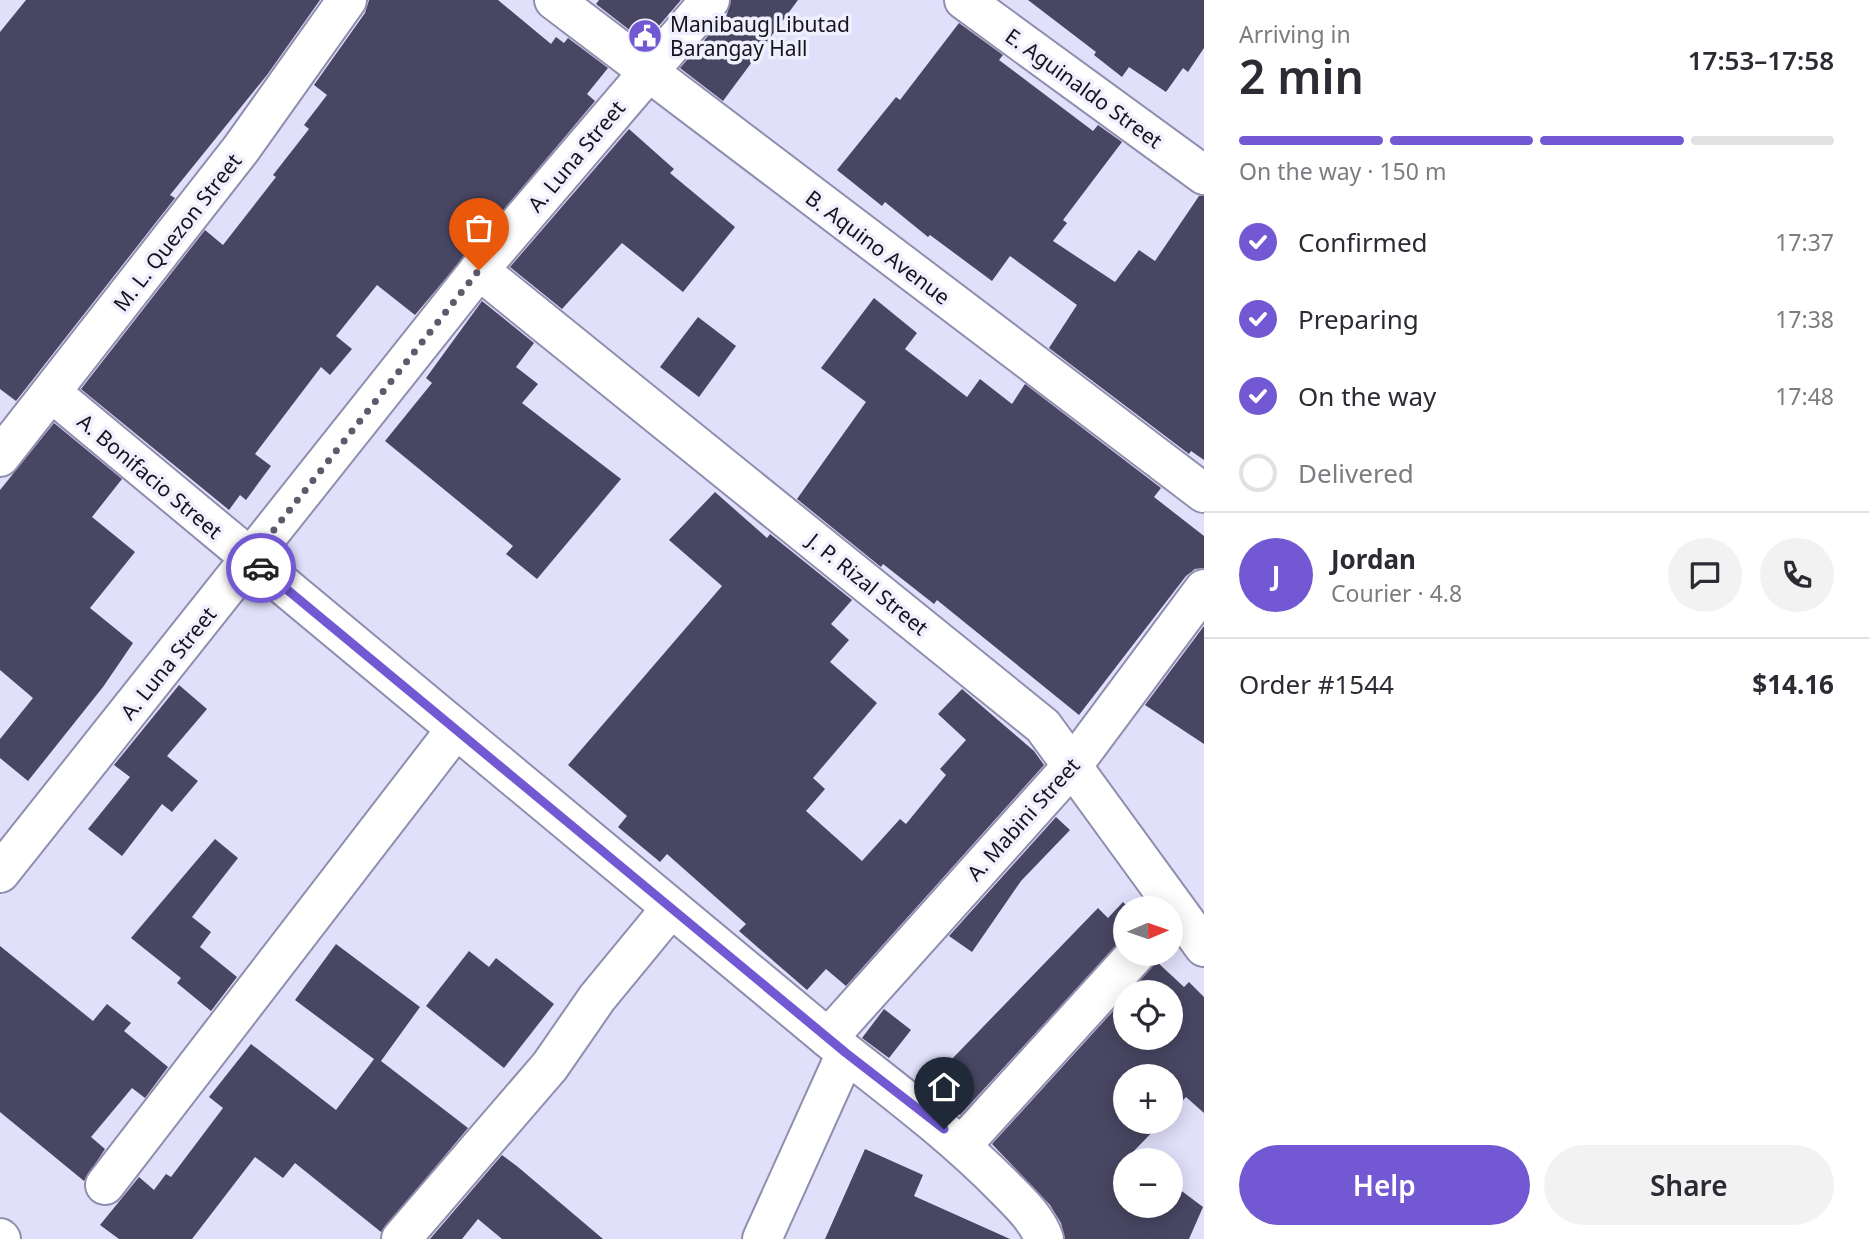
<!DOCTYPE html>
<html lang="en">
<head>
<meta charset="utf-8">
<style>
	:root { --surface:#fff; --page:#f2f2f3; --text:#2b2b33; --muted:#7c7c81; --line:#e1e1e2; --accent:#7259d3 }
	body { margin:0; font-family:"Noto Sans",sans-serif; background:var(--page); color:var(--text); height:100vh; display:flex; flex-direction:column; font-size:26px; white-space:nowrap }
	* { box-sizing:border-box; margin:0 }
	p { font-size:23px; color:var(--muted) }
	.icon { flex:none; width:38px; height:38px; fill:none; stroke:currentColor; stroke-width:2; stroke-linecap:round; stroke-linejoin:round }
	.map { position:relative; flex:1; overflow:hidden }
	.details { display:flex; flex-direction:column; background:var(--surface); width:665px }
	.details>* { flex:none }
	.needle { width:46px; rotate:88deg }
	.tools { position:absolute; left:1113px; top:896px; display:grid; gap:14px }
	.tools a { display:grid; place-items:center; width:70px; height:70px; border-radius:50%; background:var(--surface); box-shadow:0 4px 18px #0003; font-size:35px }
	.pin { position:absolute; display:grid; place-items:center; width:60px; height:60px; color:#fff; margin:-72px -30px; border-radius:50% 50% 50% 0; rotate:-45deg; box-shadow:0 0 7px #0007 }
	.pin .icon { rotate:45deg }
	.courier { position:absolute; display:grid; place-items:center; width:70px; height:70px; margin:-35px; border:5px solid #7259d3; border-radius:50%; background:#fff; color:#222; box-shadow:0 2px 9px #0007 }
	.summary em { font-style:normal; font-weight:600 }
	.summary div { display:flex; flex-direction:column-reverse }
	.summary { display:flex; align-items:center; justify-content:space-between; height:119px; padding:0 35px }
	h1 { font-size:46px; font-weight:600; line-height:52px }
	.bar { display:grid; grid-template-columns:repeat(4,1fr); gap:10px 7px; align-content:center; height:84px; padding:0 35px }
	.bar i { height:9px; border-radius:5px; background:var(--line) }
	.bar .selected { background:var(--accent) }
	.bar p { grid-column:span 4 }
	.line { display:flex; align-items:center; gap:18px; padding:0 35px; border-top:2px solid var(--line) }
	.line div { flex:1 }
	.round { display:grid; place-items:center; flex:none; width:74px; height:74px; border-radius:37px; background:var(--page) }
	ol { padding:0 35px; list-style:none }
	li { display:flex; align-items:center; gap:21px; height:77px }
	li p { margin-inline-start:auto }
	li .icon { padding:7px; border-radius:50%; background:var(--accent); color:#fff; stroke-width:4 }
	li:last-child { color:var(--muted) }
	li i { width:38px; height:38px; border:4px solid var(--line); border-radius:50% }
	.button { display:flex; gap:14px; margin-top:auto; padding:14px 35px }
	.button a { flex:1; height:80px; border-radius:42px; background:var(--accent); color:#fff; font-size:28px; font-weight:600; line-height:80px; text-align:center }
	.button a+a { background:var(--page); color:var(--text) }
	main { display:flex; flex:1; min-height:0 }
	.map>svg:first-child { display:block }
</style>
</head>
<body>
<main>
<div class="map">
<svg width="1204" height="1239" viewBox="0 0 1204 1239">
	<rect width="100%" height="100%" fill="#e1e0fb"/>
	<g fill="#484662">
		<polygon points="26,0 320,0 267,75 170,195 175,198 16,401 0,389 0,32"/>
		<polygon points="369,0 498,0 551,44 556,37 564,43 568,38 608,68 587,94 595,101 415,315 377,285 336,336 352,349 330,375 321,367 255,454 271,466 246,500 240,495 229,510 81,389 205,230 223,245 276,177 273,175 309,129 304,125 327,95 314,85 365,13"/>
		<polygon points="599,0 681,0 645,42 596,4"/>
		<polygon points="731,0 798,0 723,101 680,68 727,14"/>
		<polygon points="1028,0 1204,0 1204,48 1188,72 1183,68 1166,92 1129,67 1122,77 1094,55 1096,52"/>
		<polygon points="959,23 1003,55 999,60 1093,131 1098,125 1122,142 1063,220 1067,223 1053,241 1115,282 1139,250 1155,261 1199,196 1204,196 1204,460 1191,451 1189,454 1049,348 1077,305 1010,256 992,281 930,235 928,237 885,202 882,206 837,170 896,97 900,100"/>
		<polygon points="629,129 674,169 670,173 735,227 683,292 622,243 562,309 510,267"/>
		<polygon points="874,298 917,333 905,349 967,397 980,379 1012,404 1025,384 1161,488 1154,497 1204,536 1204,568 1195,569 1186,576 1079,715 937,600 934,604 883,564 881,567 797,499 866,402 821,368"/>
		<polygon points="482,301 534,343 516,367 538,384 522,403 621,479 537,579 506,554 513,546 385,441 432,383 426,378"/>
		<polygon points="698,317 736,346 699,397 660,367"/>
		<polygon points="54,423 122,479 92,517 135,552 90,608 133,643 103,687 28,781 0,758 0,739 33,698 0,670 0,490"/>
		<polygon points="715,492 767,538 770,534 852,600 831,624 849,640 830,662 877,703 813,778 825,789 806,811 862,861 900,819 906,824 946,775 940,769 966,740 938,714 962,689 1034,751 1044,765 846,986 826,969 807,990 739,931 746,924 667,854 660,862 618,827 627,816 568,765 722,586 669,540"/>
		<polygon points="1204,626 1204,744 1145,705"/>
		<polygon points="179,685 207,709 167,756 198,781 172,812 162,804 122,856 88,829 130,777 114,765"/>
		<polygon points="1056,817 1070,830 1021,881 972,952 949,936"/>
		<polygon points="215,839 238,858 192,917 211,932 200,947 237,977 211,1011 177,983 181,978 131,938"/>
		<polygon points="1123,902 1129,908 1125,908 1125,936 960,1115 954,1110 970,1088 956,1076 962,1069 951,1060 1098,908 1108,918"/>
		<polygon points="336,944 420,1007 381,1061 468,1128 381,1232 295,1163 283,1178 255,1157 192,1239 119,1239 100,1225 139,1177 154,1190 166,1174 171,1177 223,1108 209,1097 251,1044 336,1110 374,1059 295,1000"/>
		<polygon points="0,946 93,1021 107,1004 131,1023 124,1031 168,1067 145,1098 132,1088 91,1137 105,1149 84,1181 0,1112"/>
		<polygon points="469,951 489,967 496,958 554,1004 504,1068 426,1006"/>
		<polygon points="1156,961 1184,987 1189,982 1204,997 1204,1113 1186,1097 1171,1113 1171,1076 1125,1076 1125,1122 1162,1122 1131,1154 1140,1160 1125,1160 1125,1206 1171,1206 1171,1183 1203,1207 1189,1239 1065,1239 1061,1223 1050,1205 992,1144 1125,998 1125,1038 1171,1038 1171,992 1131,992"/>
		<polygon points="884,1009 911,1030 889,1058 862,1038"/>
		<polygon points="865,1149 923,1175 914,1196 1010,1239 825,1239"/>
		<polygon points="502,1155 518,1167 603,1239 502,1239 478,1219 462,1239 430,1239"/>
	</g>
	<g fill="none" stroke-linecap="round" stroke-linejoin="round">
		<g stroke="#908eae" stroke-width="42">
			<g id="minor">
				<polyline points="554,0 1204,493"/>
				<polyline points="964,0 1204,175"/>
				<polyline points="479,270 1043,726 1204,947"/>
				<path d="M 52,393 L 846,1053 C 901,1096 956,1138 1005,1188 C 1020,1203 1037,1219 1044,1239"/>
				<polyline points="0,457 241,149 347,0"/>
				<polyline points="0,873 479,270 710,0"/>
				<polyline points="828,1038 1073,765 1204,589"/>
				<polyline points="963,1144 1136,954"/>
				<polyline points="105,1185 456,729"/>
				<polyline points="0,1238 1,1239"/>
				<polyline points="401,1239 550,1066 597,998 671,908"/>
				<polyline points="762,1239 846,1053"/>
			</g>
		</g>
		<use href="#minor" stroke="#fff" stroke-width="38"/>
	</g>
	<g fill="none" stroke-linecap="round" stroke-linejoin="round">
		<polyline stroke="#5c5b6b" stroke-width="7" stroke-dasharray="0 12.6" points="261,568 251,559 479,270"/>
		<polyline stroke="#7259d3" stroke-width="9" points="261,568 846,1053 944,1129"/>
	</g>
	<defs>
		<g id="civic-disc" transform="scale(1.75)"><circle r="9.5" fill="#7259d3" stroke="#efeffd"/><path d="M-.6-6.5H3V-4.5H.6V-3L4-1V1h2V6H-6V1h2V-1L-.6-3ZM-1.2 2.5V6h2.4V2.5Z" fill="#fff"/></g>
	</defs>
	<g fill-rule="evenodd">
		<use href="#civic-disc" x="645" y="36"/>
	</g>
	<g text-anchor="middle" dominant-baseline="central" stroke-width="7" stroke-linejoin="round" paint-order="stroke">
		<g font-size="21" fill="#14131e" stroke="#efeffd" text-anchor="start">
			<text x="670" y="24">Manibaug Libutad<tspan x="670" dy="24">Barangay Hall</tspan></text>
		</g>
		<g font-size="21" fill="#14131e" stroke="#efeffd">
			<text transform="translate(1084 88) rotate(36)">E. Aguinaldo Street</text>
			<text transform="translate(576 156) rotate(-50)">A. Luna Street</text>
			<text transform="translate(177 232) rotate(-52)">M. L. Quezon Street</text>
			<text transform="translate(878 247) rotate(37)">B. Aquino Avenue</text>
			<text transform="translate(150 476) rotate(40)">A. Bonifacio Street</text>
			<text transform="translate(868 584) rotate(39)">J. P. Rizal Street</text>
			<text transform="translate(168 663) rotate(-51)">A. Luna Street</text>
			<text transform="translate(1023 819) rotate(-48)">A. Mabini Street</text>
		</g>
	</g>
</svg>
<div class="tools">
<a><svg class="needle" viewBox="-14 -14 28 28"><path d="M0-13l5 13h-10z" fill="#e53935"/><path d="M0 13l5-13h-10z" fill="#7c7c81"/></svg></a>
<a><svg class="icon" aria-label="locate" viewBox="0 0 24 24"><circle cx="12" cy="12" r="6"/><path d="M12 2v4M12 18v4M2 12h4M18 12h4"/></svg></a>
<a>+</a>
<a>−</a>
</div>
<div class="pin" style="left:479px;top:270px;background:#ea580c"><svg class="icon" aria-label="bag" viewBox="0 0 24 24"><path d="M5 8h14l-1 12H6zM9 8a3 3 0 0 1 6 0"/></svg></div>
<div class="pin" style="left:944px;top:1129px;background:#1f2937"><svg class="icon" aria-label="home" viewBox="0 0 24 24"><path d="M3 11l9-7 9 7M6 9v11h12V9"/></svg></div>
<div class="courier" style="left:261px;top:568px"><svg class="icon" aria-label="car" viewBox="0 0 24 24"><path d="M5 17H2v-5l4-1 3-4h7l3 4 3 1v5h-3M9 17h6M6 11h13"/><circle cx="7" cy="17" r="2"/><circle cx="17" cy="17" r="2"/></svg></div>
</div>
<section class="details">
<div class="summary"><div><h1>2 min</h1><p>Arriving in</p></div><em>17:53–17:58</em></div>
<div class="bar"><i class="selected"></i><i class="selected"></i><i class="selected"></i><i></i><p>On the way · 150 m</p></div>
<ol>
<li><svg class="icon" aria-label="check" viewBox="0 0 24 24"><path d="M5 12l5 5 9-10"/></svg>Confirmed<p>17:37</p></li>
<li><svg class="icon" aria-label="check" viewBox="0 0 24 24"><path d="M5 12l5 5 9-10"/></svg>Preparing<p>17:38</p></li>
<li><svg class="icon" aria-label="check" viewBox="0 0 24 24"><path d="M5 12l5 5 9-10"/></svg>On the way<p>17:48</p></li>
<li><i></i>Delivered</li>
</ol>
<div class="line" style="height:126px"><b class="round" style="background:var(--accent);color:#fff">J</b><div><b>Jordan</b><p>Courier · 4.8</p></div><a class="round"><svg class="icon" aria-label="chat" viewBox="0 0 24 24"><path d="M4 5h16v11H9l-5 4z"/></svg></a><a class="round"><svg class="icon" aria-label="phone" viewBox="0 0 24 24"><path d="M5 4h4l2 5-3 2q2 4 5 5l2-3 5 2v4C11 20 4 13 5 4z"/></svg></a></div>
<div class="line" style="height:91px"><div>Order #1544</div><b>$14.16</b></div>
<div class="button"><a>Help</a><a>Share</a></div>
</section>
</main>
</body>
</html>
